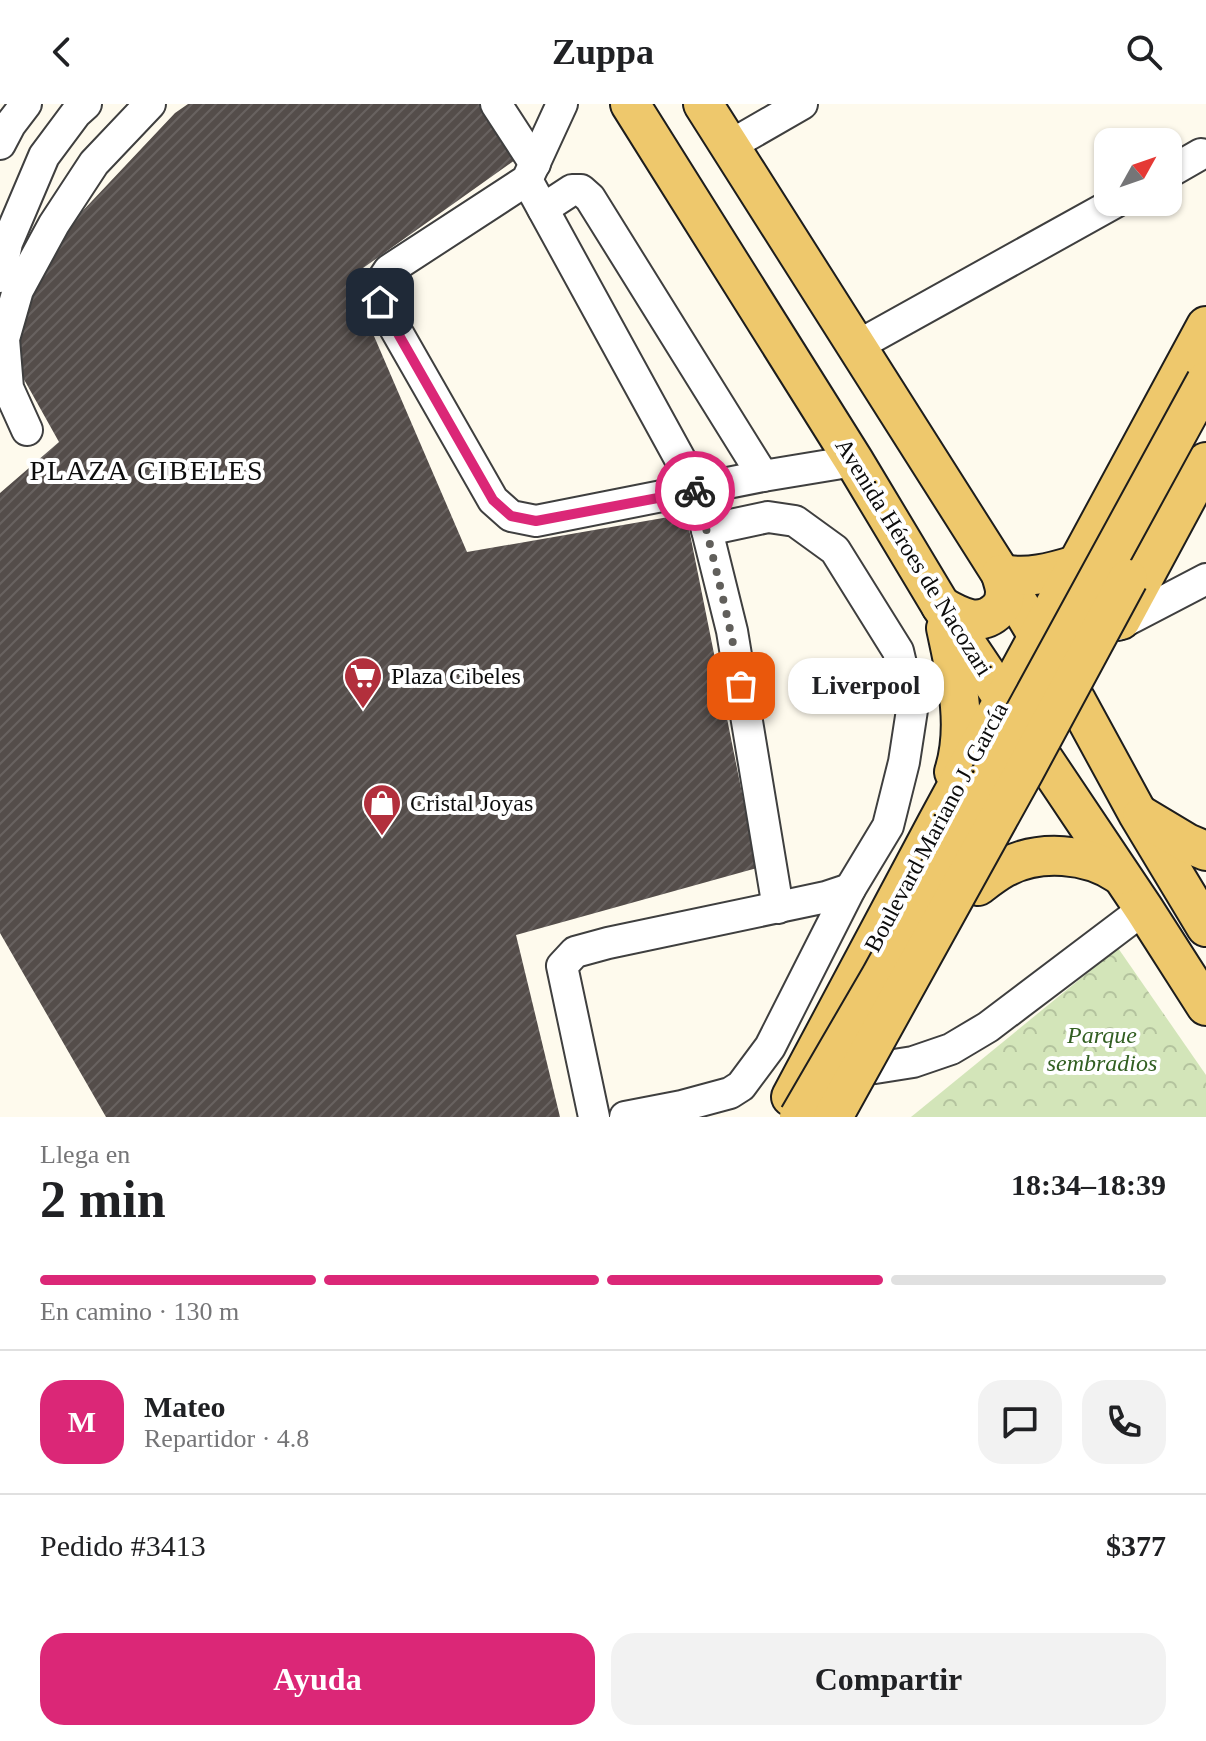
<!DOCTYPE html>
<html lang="es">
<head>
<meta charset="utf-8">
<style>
	:root { --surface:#fff; --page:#f2f2f2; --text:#202124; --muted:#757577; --line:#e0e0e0; --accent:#db2777 }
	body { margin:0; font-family:Georgia,serif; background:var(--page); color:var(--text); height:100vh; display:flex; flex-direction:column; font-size:30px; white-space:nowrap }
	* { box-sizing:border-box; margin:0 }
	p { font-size:26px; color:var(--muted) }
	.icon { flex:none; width:44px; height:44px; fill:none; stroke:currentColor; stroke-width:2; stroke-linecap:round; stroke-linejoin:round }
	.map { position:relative; height:1013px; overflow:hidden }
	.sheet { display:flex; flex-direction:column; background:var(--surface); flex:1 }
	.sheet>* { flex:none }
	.needle { width:52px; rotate:50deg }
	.tools { position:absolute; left:1094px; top:24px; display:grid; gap:16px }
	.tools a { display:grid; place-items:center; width:88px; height:88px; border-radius:16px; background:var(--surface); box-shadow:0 2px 6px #0004; font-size:40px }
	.pin { position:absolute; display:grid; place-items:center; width:68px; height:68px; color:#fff; margin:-34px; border-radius:16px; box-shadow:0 4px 12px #0006 }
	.courier { position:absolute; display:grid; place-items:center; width:80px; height:80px; margin:-40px; border:6px solid #db2777; border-radius:50%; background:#fff; color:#222; box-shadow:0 2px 10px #0007 }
	.bubble { position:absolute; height:56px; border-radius:24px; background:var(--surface); box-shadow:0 2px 6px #0004; font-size:26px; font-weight:800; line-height:56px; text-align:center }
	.headline em { font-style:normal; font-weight:800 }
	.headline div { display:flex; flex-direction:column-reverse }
	.headline { display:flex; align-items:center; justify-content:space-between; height:136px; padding:0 40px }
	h1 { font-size:52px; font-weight:800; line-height:60px }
	.bar { display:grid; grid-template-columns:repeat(4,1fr); gap:12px 8px; align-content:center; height:96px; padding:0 40px }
	.bar i { height:10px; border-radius:6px; background:var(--line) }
	.bar .selected { background:var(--accent) }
	.bar p { grid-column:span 4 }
	.line { display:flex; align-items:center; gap:20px; padding:0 40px; border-top:2px solid var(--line) }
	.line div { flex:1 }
	.round { display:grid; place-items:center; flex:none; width:84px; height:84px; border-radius:24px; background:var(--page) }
	.button { display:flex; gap:16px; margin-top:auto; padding:16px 40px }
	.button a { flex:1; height:92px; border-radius:24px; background:var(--accent); color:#fff; font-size:32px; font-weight:800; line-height:92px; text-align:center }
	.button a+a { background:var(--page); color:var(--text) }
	header { display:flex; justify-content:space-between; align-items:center; height:104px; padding:0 40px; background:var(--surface); font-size:36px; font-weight:800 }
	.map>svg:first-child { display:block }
</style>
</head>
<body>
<header><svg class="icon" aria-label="back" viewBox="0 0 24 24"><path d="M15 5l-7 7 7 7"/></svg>Zuppa<svg class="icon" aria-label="search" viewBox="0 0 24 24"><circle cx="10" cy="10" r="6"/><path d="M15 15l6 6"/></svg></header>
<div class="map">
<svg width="1206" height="1013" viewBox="0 0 1206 1013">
	<defs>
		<pattern id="park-crowns" width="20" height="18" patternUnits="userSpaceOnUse" patternTransform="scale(2)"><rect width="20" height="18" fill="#d3e5b9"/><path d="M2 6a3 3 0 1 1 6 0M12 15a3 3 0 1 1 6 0" fill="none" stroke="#b4c39e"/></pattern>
		<pattern id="building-hatch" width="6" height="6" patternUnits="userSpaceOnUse" patternTransform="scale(2)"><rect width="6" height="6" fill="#544d4a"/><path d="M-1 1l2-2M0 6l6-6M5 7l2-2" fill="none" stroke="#686260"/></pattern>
	</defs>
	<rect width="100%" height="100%" fill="#fefaed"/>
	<polygon fill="url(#park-crowns)" points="1118,844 1206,971 1206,1013 911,1013"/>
	<polygon fill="url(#building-hatch)" points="188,0 481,0 515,56 349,174 467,448 686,410 757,764 516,831 560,1013 106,1013 0,829 0,389 59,338 7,245 42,150 175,9"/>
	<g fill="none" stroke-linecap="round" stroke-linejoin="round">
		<g stroke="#3f3f3f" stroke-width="34">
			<g id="minor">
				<polyline points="496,0 535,60"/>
				<polyline points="562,0 527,76 389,166 379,181 380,198 493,396 511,412 536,417 763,372 854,357"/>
				<polyline points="0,40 10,21 26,0"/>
				<polyline points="729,42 802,0"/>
				<polyline points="1168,69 1201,50"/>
				<polyline points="527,76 697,386 732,527 778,804"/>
				<polyline points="543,105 572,86 581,86 590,94 763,372"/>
				<polyline points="0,173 7,139 44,52 76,9 86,0"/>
				<polyline points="855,243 1116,98"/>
				<polyline points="27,326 8,284 4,235 18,186 54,120 94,59 150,0"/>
				<polyline points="707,426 768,413 795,417 835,446 898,547 912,606 904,658 888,722 850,785"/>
				<polyline points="1118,521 1206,475"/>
				<polyline points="875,964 913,958 951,945 988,923 1144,805"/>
				<polyline points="594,1013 562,862 575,848 608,839 826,793 850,785 770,943 741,982 730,989 682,1002 625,1013"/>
			</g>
		</g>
		<g stroke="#1d1d1d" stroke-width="42">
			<g id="major">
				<polyline points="630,0 854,357 941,502 1144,805 1206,902"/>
				<polyline points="703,0 1001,470 1077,598 1138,710 1206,823"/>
				<path d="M 941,502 C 960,513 980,524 998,506 C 1003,501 1005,495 1005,488 C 1005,482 1002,475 1001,470 C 1028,475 1050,469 1076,461"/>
				<polyline points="1121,516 1206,358"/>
				<path d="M 946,524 C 956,571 969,621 954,668"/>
				<polyline points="1142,712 1187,739 1206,747"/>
				<path d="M 978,782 C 986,776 995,769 1004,764 C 1039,745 1088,749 1120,771"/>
				<polyline points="791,993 937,719 1206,222"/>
			</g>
		</g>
		<use href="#minor" stroke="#fff" stroke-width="30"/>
		<use href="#major" stroke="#eec86c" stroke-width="38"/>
		<g stroke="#1d1d1d" stroke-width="42" stroke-linecap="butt">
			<g id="major-bridge">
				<polyline points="799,1013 881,872 1206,277"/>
				<polyline points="833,1013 1024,668 1128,475"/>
			</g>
		</g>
		<use href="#major-bridge" stroke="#eec86c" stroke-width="38"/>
	</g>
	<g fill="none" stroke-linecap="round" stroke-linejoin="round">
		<path stroke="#615f5b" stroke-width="8" stroke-dasharray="0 14.4" d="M 695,387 L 697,386 C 712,452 730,516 741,582"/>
		<polyline stroke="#db2777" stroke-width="10" points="380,198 493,396 511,412 536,417 695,387"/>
	</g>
	<defs>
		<g id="supermarket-pin" transform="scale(2)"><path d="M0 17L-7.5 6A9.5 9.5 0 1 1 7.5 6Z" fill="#b22f3c" stroke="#fff"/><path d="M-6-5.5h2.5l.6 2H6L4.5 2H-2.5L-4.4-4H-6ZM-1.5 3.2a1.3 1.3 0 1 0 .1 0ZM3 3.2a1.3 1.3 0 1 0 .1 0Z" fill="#fff"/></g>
		<g id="shop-pin" transform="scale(2)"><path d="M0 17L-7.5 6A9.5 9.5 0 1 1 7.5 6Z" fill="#b22f3c" stroke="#fff"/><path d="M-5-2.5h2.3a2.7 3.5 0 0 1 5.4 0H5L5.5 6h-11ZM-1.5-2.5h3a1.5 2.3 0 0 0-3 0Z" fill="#fff"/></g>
	</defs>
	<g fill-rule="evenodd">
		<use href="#supermarket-pin" x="363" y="572"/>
		<use href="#shop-pin" x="382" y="699"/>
	</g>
	<g text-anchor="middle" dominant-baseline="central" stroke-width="8" stroke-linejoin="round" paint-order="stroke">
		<g font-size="24" fill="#0c0c0c" stroke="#fff">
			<text transform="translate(914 453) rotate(58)">Avenida Héroes de Nacozari</text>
			<text transform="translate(936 723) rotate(-62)">Boulevard Mariano J. García</text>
		</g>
		<g font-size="24" fill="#0c0c0c" stroke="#fff" text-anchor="start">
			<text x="391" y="572">Plaza Cibeles</text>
			<text x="410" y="699">Cristal Joyas</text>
		</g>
		<g font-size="24" font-style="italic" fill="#325f22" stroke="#fff">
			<text x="1102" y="931">Parque<tspan x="1102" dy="28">sembradios</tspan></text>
		</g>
		<g font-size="28" letter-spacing="2" fill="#0c0c0c" stroke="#fff">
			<text x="147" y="366">PLAZA CIBELES</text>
		</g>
	</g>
</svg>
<div class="tools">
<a><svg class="needle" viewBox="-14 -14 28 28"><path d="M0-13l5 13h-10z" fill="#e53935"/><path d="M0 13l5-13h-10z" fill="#757577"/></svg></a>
</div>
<div class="pin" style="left:741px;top:582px;background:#ea580c"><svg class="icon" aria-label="bag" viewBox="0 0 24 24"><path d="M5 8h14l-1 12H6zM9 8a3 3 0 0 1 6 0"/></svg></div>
<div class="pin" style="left:380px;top:198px;background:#1f2937"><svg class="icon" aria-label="home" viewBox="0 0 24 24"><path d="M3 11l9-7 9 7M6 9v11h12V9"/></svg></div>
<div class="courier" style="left:695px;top:387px"><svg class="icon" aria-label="bike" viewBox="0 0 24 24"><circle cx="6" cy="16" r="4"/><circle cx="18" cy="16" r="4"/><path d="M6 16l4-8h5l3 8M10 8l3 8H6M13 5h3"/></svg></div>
<div class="bubble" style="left:788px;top:554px;width:156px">Liverpool</div>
</div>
<section class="sheet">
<div class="headline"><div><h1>2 min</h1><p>Llega en</p></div><em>18:34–18:39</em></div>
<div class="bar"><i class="selected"></i><i class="selected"></i><i class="selected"></i><i></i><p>En camino · 130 m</p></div>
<div class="line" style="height:144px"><b class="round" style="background:var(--accent);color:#fff">M</b><div><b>Mateo</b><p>Repartidor · 4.8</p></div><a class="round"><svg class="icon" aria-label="chat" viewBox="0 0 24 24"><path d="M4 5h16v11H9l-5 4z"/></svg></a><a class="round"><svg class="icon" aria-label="phone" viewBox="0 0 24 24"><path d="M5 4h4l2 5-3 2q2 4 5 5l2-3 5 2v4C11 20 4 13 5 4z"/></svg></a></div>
<div class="line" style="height:104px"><div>Pedido #3413</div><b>$377</b></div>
<div class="button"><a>Ayuda</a><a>Compartir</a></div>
</section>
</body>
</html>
